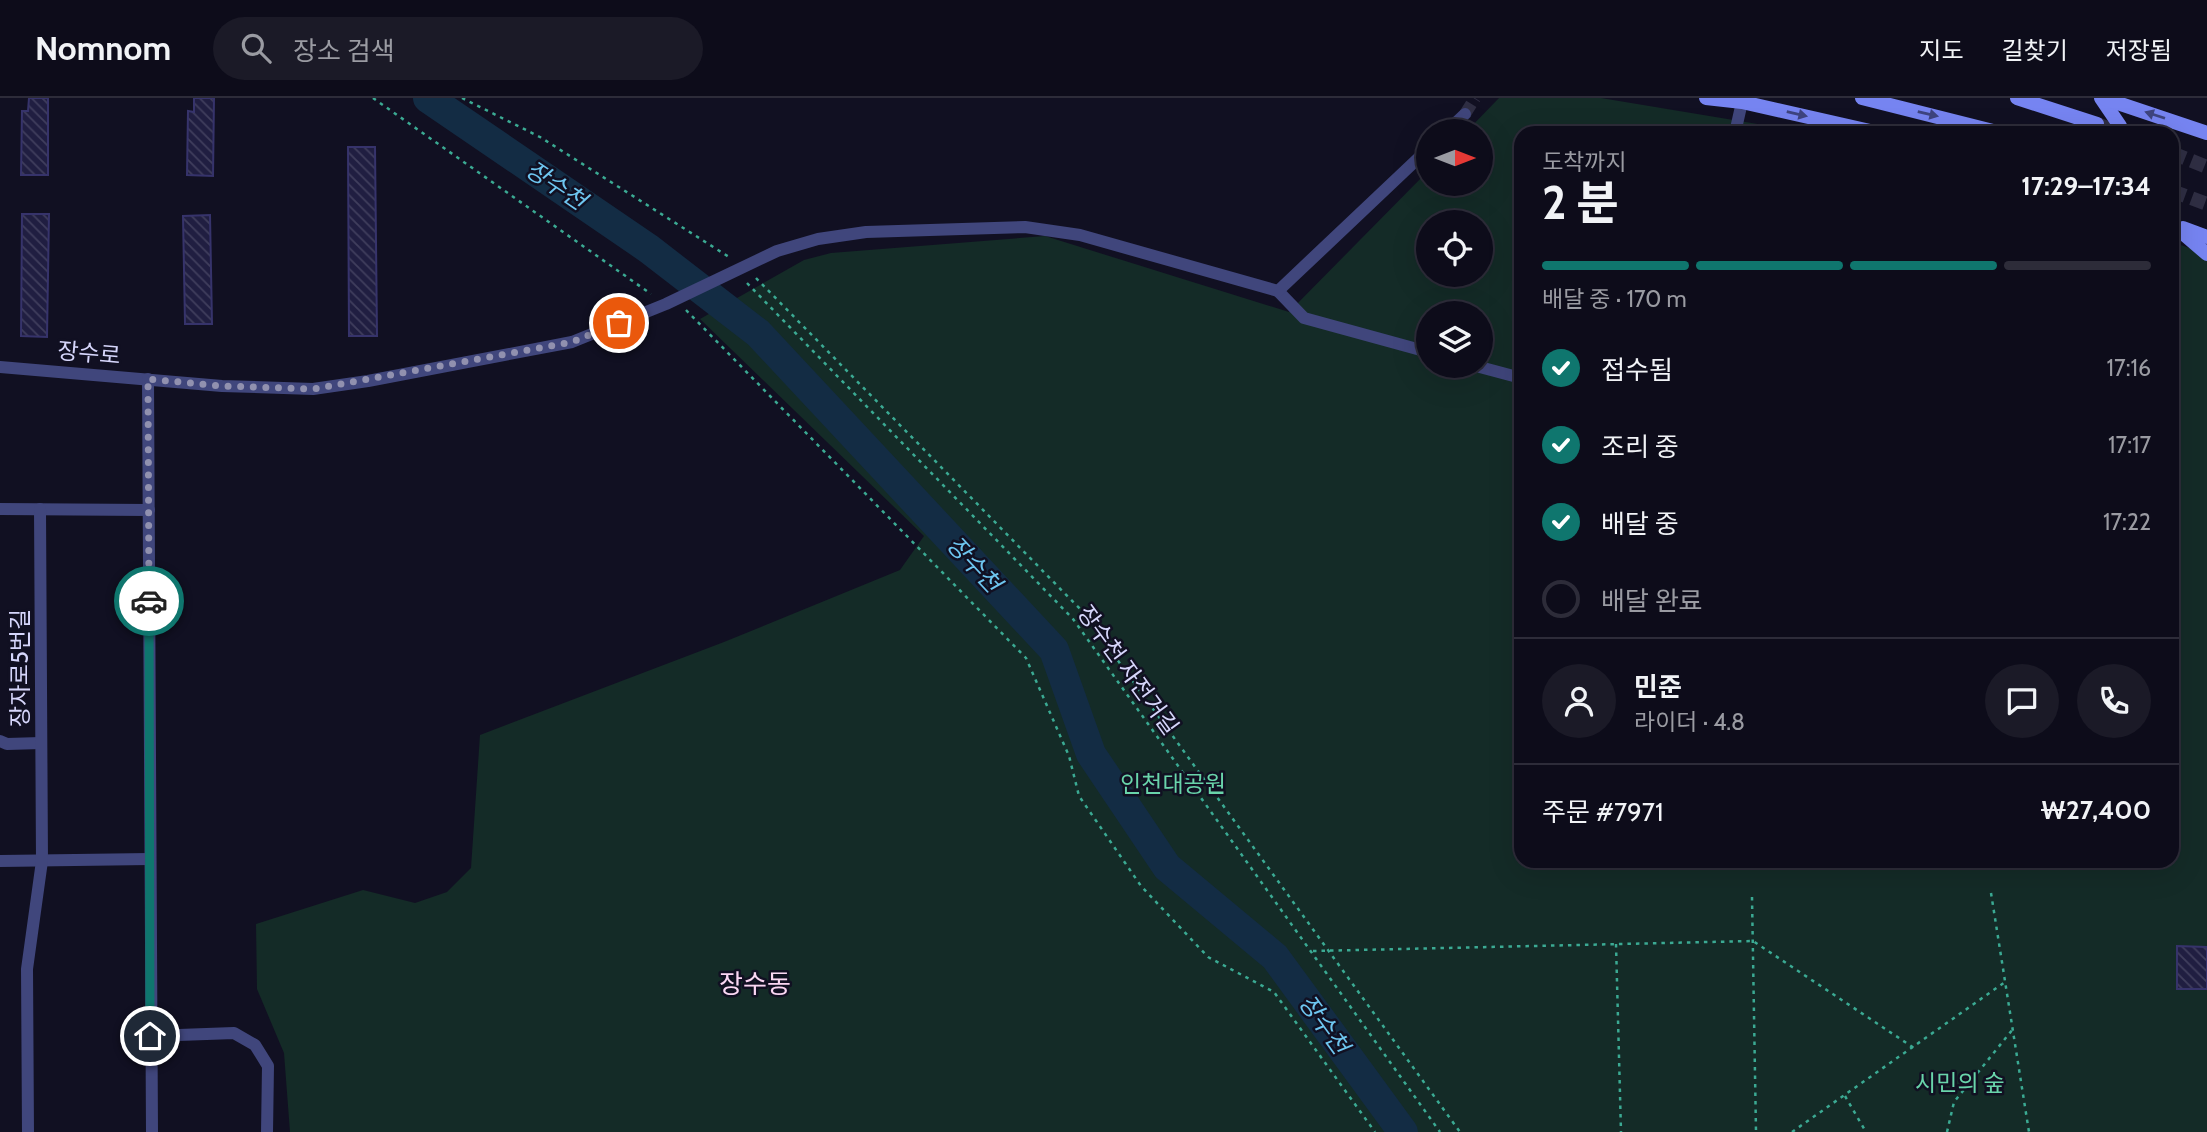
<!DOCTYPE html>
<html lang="ko">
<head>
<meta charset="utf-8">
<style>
	:root { --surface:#0d0c1a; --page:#1b1a27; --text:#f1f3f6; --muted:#9a9ba2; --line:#2d2c39; --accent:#0f766e }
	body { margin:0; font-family:Cabin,"Noto Sans KR",sans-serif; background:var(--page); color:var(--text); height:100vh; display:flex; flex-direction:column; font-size:26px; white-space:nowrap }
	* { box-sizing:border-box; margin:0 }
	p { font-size:23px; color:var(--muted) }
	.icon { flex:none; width:38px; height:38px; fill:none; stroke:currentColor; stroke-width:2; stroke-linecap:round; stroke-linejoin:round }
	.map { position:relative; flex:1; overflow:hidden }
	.drawer { position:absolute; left:1514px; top:28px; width:665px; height:742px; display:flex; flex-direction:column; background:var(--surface); border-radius:21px; box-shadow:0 7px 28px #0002,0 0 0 2px var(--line) }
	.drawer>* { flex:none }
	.needle { width:46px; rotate:90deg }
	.buttons { position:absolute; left:1416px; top:21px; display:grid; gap:14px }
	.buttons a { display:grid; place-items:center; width:77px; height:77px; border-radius:50%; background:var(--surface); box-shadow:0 7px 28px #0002,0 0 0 2px var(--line); font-size:35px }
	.pin { position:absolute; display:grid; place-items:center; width:60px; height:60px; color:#fff; margin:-30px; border:4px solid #fff; border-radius:50%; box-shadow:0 2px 7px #0007 }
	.courier { position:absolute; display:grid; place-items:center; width:70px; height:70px; margin:-35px; border:5px solid #0f766e; border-radius:50%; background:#fff; color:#222; box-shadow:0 2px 9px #0007 }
	.head em { font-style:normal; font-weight:700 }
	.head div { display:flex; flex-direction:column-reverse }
	.head { display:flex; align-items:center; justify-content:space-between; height:119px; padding:0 28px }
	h1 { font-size:46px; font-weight:700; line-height:52px }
	.bar { display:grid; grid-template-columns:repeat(4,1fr); gap:10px 7px; align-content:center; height:84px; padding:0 28px }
	.bar i { height:9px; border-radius:5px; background:var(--line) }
	.bar .active { background:var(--accent) }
	.bar p { grid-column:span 4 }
	.line { display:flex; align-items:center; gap:18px; padding:0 28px; border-top:2px solid var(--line) }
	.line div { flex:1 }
	.round { display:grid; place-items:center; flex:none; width:74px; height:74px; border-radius:37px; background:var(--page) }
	ol { padding:0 28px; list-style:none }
	li { display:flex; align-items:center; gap:21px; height:77px }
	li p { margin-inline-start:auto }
	li .icon { padding:7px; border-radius:50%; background:var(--accent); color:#fff; stroke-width:4 }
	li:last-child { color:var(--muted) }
	li i { width:38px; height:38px; border:4px solid var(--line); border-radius:50% }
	header { display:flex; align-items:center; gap:42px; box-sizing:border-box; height:98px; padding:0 35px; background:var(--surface); border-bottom:2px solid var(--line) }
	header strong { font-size:33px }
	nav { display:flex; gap:38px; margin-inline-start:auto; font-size:24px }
	.search { width:490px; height:63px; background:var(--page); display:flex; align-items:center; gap:18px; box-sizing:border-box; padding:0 24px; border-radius:38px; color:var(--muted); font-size:26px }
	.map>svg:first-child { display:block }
</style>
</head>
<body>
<header>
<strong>Nomnom</strong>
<div class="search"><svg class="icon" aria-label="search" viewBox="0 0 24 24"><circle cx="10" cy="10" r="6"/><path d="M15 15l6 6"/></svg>장소 검색</div>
<nav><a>지도</a><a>길찾기</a><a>저장됨</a></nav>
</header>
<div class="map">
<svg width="2207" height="1034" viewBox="0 0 2207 1034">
	<defs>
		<pattern id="building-back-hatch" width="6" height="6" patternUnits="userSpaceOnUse" patternTransform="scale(1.75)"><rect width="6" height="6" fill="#201e41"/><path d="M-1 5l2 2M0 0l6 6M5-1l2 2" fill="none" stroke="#403e5d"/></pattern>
	</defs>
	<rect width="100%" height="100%" fill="#111022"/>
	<path fill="#142b27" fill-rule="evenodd" d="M 1499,0 L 1601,0 L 1811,35 L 1521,35 L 1521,763 L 2172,763 L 2172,144 L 2207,156 L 2207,1034 L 290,1034 L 284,955 L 257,891 L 256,826 L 363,792 L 415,805 L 447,794 L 471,770 L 480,637 L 724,544 L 900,472 L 924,438 L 700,221 L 804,162 L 831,155 L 1045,138 L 1289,214 L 1428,73 L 1428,86 L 1480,86 L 1480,33 L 1467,33 ZM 1428,124 L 1480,124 L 1480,177 L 1428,177 ZM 1428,215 L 1480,215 L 1480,268 L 1428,268 Z"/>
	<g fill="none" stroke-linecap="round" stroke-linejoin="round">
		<polyline stroke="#132c44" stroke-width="30" points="428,0 649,151 758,235 1054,552 1091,656 1167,769 1275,859 1403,1034"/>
	</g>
	<g fill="url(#building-back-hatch)" stroke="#36336b" stroke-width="2">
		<polygon points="29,0 48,0 48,77 21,77 22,13 28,13"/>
		<polygon points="194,0 214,0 213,78 187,77 188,13 194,14"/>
		<polygon points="348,49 375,49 377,238 349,238"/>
		<polygon points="22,116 49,116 47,239 21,238"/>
		<polygon points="210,117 212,226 185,226 183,118"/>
		<polygon points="2177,848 2207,849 2207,891 2177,891"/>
	</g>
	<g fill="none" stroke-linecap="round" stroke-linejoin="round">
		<polyline stroke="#2f2e43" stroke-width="12" stroke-dasharray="12 6" stroke-linecap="butt" points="1465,16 1475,0"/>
		<g stroke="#2f2e43" stroke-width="14" stroke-dasharray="14 7" stroke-linecap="butt">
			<polyline points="2097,26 2120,35"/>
			<polyline points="2172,55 2207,69"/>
			<polyline points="2172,93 2207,106"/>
		</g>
		<g stroke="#3baa93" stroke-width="2.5" stroke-dasharray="3.5 5" stroke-linecap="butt">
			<polyline points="373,0 651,196"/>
			<polyline points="462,0 540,39 729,159"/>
			<polyline points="756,180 1082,513 1460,1034"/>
			<polyline points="747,185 1073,521 1440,1034"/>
			<polyline points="686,212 1026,560 1069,658 1079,698 1141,788 1208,859 1274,894 1375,1034"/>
			<polyline points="1991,795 2029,1034"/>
			<polyline points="1752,799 1756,1034"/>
			<polyline points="1616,846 1621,1034"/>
			<polyline points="1313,853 1753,843 1914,950"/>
			<polyline points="1845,998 1866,1034"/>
			<polyline points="1792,1034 2005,884"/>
			<polyline points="1947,1034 1954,1004 2013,931"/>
		</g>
		<g stroke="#40467c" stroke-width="12">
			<polyline points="1447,33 1465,16"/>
			<polyline points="1735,35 1742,4"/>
			<polyline points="1278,193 1304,220 1428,254"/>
			<polyline points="1476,268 1521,280"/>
			<polyline points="0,269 222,288 313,291 368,283 572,244 666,206 777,153 818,141 866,134 1025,129 1080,137 1278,193 1428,51"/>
			<polyline points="148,281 152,1034"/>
			<polyline points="0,411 149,412"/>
			<polyline points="0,643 7,646 41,645"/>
			<polyline points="0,763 150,761"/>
			<polyline points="151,938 234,935 255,947 268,968 267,1034"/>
			<polyline points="28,1034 27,871 42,763 40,411"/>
		</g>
		<g stroke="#7684f1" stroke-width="14">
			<polyline points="1706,0 1742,4 1879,35"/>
			<polyline points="1862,0 2001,35"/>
			<polyline points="2017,0 2097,26"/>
			<polyline points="2101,0 2120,28 2122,35"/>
			<polyline points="2103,0 2207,35"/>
			<polyline points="2172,126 2207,156"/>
			<polyline points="2183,130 2207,139"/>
		</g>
	</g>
	<defs><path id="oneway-solid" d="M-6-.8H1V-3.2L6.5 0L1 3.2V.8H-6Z" transform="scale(1.75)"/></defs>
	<g fill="#3e447f">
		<use href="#oneway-solid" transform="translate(1797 16) rotate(13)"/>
		<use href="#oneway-solid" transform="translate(1928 16) rotate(13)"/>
		<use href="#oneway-solid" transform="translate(2155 17) rotate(-162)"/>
	</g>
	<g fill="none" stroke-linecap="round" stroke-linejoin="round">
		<polyline stroke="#9191af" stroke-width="7" stroke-dasharray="0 12.6" points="149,503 148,281 222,288 313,291 572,244 619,225"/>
		<polyline stroke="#0f766e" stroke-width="9" points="149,503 150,938"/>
	</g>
	<g text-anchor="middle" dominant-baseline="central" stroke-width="5" stroke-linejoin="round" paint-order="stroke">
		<g font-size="23" fill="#d6d6fb" stroke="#111022">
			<text transform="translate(89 255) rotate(5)">장수로</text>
			<text transform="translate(20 570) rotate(-90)">장자로5번길</text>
			<text transform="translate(1128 572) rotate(54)">장수천 자전거길</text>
		</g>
		<g font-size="23" fill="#69d4aa" stroke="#111022">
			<text x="1173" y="686">인천대공원</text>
			<text x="1960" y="985">시민의 숲</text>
		</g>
		<g font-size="24" font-style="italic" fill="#6ec6f0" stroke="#111022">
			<text transform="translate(556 87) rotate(34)">장수천</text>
			<text transform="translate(974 466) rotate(47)">장수천</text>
			<text transform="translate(1324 926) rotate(54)">장수천</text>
		</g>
		<g font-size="26" fill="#fbd7f3" stroke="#111022">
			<text x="755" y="886">장수동</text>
		</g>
	</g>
</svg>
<div class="buttons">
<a><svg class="needle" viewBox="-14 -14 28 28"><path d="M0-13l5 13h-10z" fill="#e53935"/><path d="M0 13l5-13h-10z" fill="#9a9ba2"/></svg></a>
<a><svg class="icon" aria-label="locate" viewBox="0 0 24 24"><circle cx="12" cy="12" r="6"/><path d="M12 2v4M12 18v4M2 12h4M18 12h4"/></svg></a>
<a><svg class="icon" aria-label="layers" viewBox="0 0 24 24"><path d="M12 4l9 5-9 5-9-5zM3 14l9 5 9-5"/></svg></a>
</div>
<div class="pin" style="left:619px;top:225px;background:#ea580c"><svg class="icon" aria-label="bag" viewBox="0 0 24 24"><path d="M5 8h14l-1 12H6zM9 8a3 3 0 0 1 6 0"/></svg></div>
<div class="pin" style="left:150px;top:938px;background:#1f2937"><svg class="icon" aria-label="home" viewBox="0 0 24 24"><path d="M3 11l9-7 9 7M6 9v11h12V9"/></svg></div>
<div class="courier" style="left:149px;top:503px"><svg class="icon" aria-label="car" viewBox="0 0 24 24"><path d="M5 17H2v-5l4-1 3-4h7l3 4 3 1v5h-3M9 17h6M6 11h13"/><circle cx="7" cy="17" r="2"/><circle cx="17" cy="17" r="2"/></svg></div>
<section class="drawer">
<div class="head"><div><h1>2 분</h1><p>도착까지</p></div><em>17:29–17:34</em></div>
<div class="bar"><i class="active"></i><i class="active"></i><i class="active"></i><i></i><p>배달 중 · 170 m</p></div>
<ol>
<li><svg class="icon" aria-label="check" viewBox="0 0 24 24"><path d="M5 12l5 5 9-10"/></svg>접수됨<p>17:16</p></li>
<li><svg class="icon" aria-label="check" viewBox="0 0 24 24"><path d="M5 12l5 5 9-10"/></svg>조리 중<p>17:17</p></li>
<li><svg class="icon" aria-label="check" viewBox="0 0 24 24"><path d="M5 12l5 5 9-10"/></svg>배달 중<p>17:22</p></li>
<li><i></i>배달 완료</li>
</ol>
<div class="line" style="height:126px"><a class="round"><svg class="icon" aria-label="person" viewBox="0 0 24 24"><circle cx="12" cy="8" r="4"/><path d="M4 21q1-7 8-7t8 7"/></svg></a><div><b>민준</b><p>라이더 · 4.8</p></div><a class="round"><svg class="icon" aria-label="chat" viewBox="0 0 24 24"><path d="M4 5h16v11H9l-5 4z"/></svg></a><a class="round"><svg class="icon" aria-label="phone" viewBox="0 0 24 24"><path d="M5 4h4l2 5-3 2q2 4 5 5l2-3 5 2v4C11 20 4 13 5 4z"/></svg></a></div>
<div class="line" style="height:91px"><div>주문 #7971</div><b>₩27,400</b></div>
</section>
</div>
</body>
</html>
